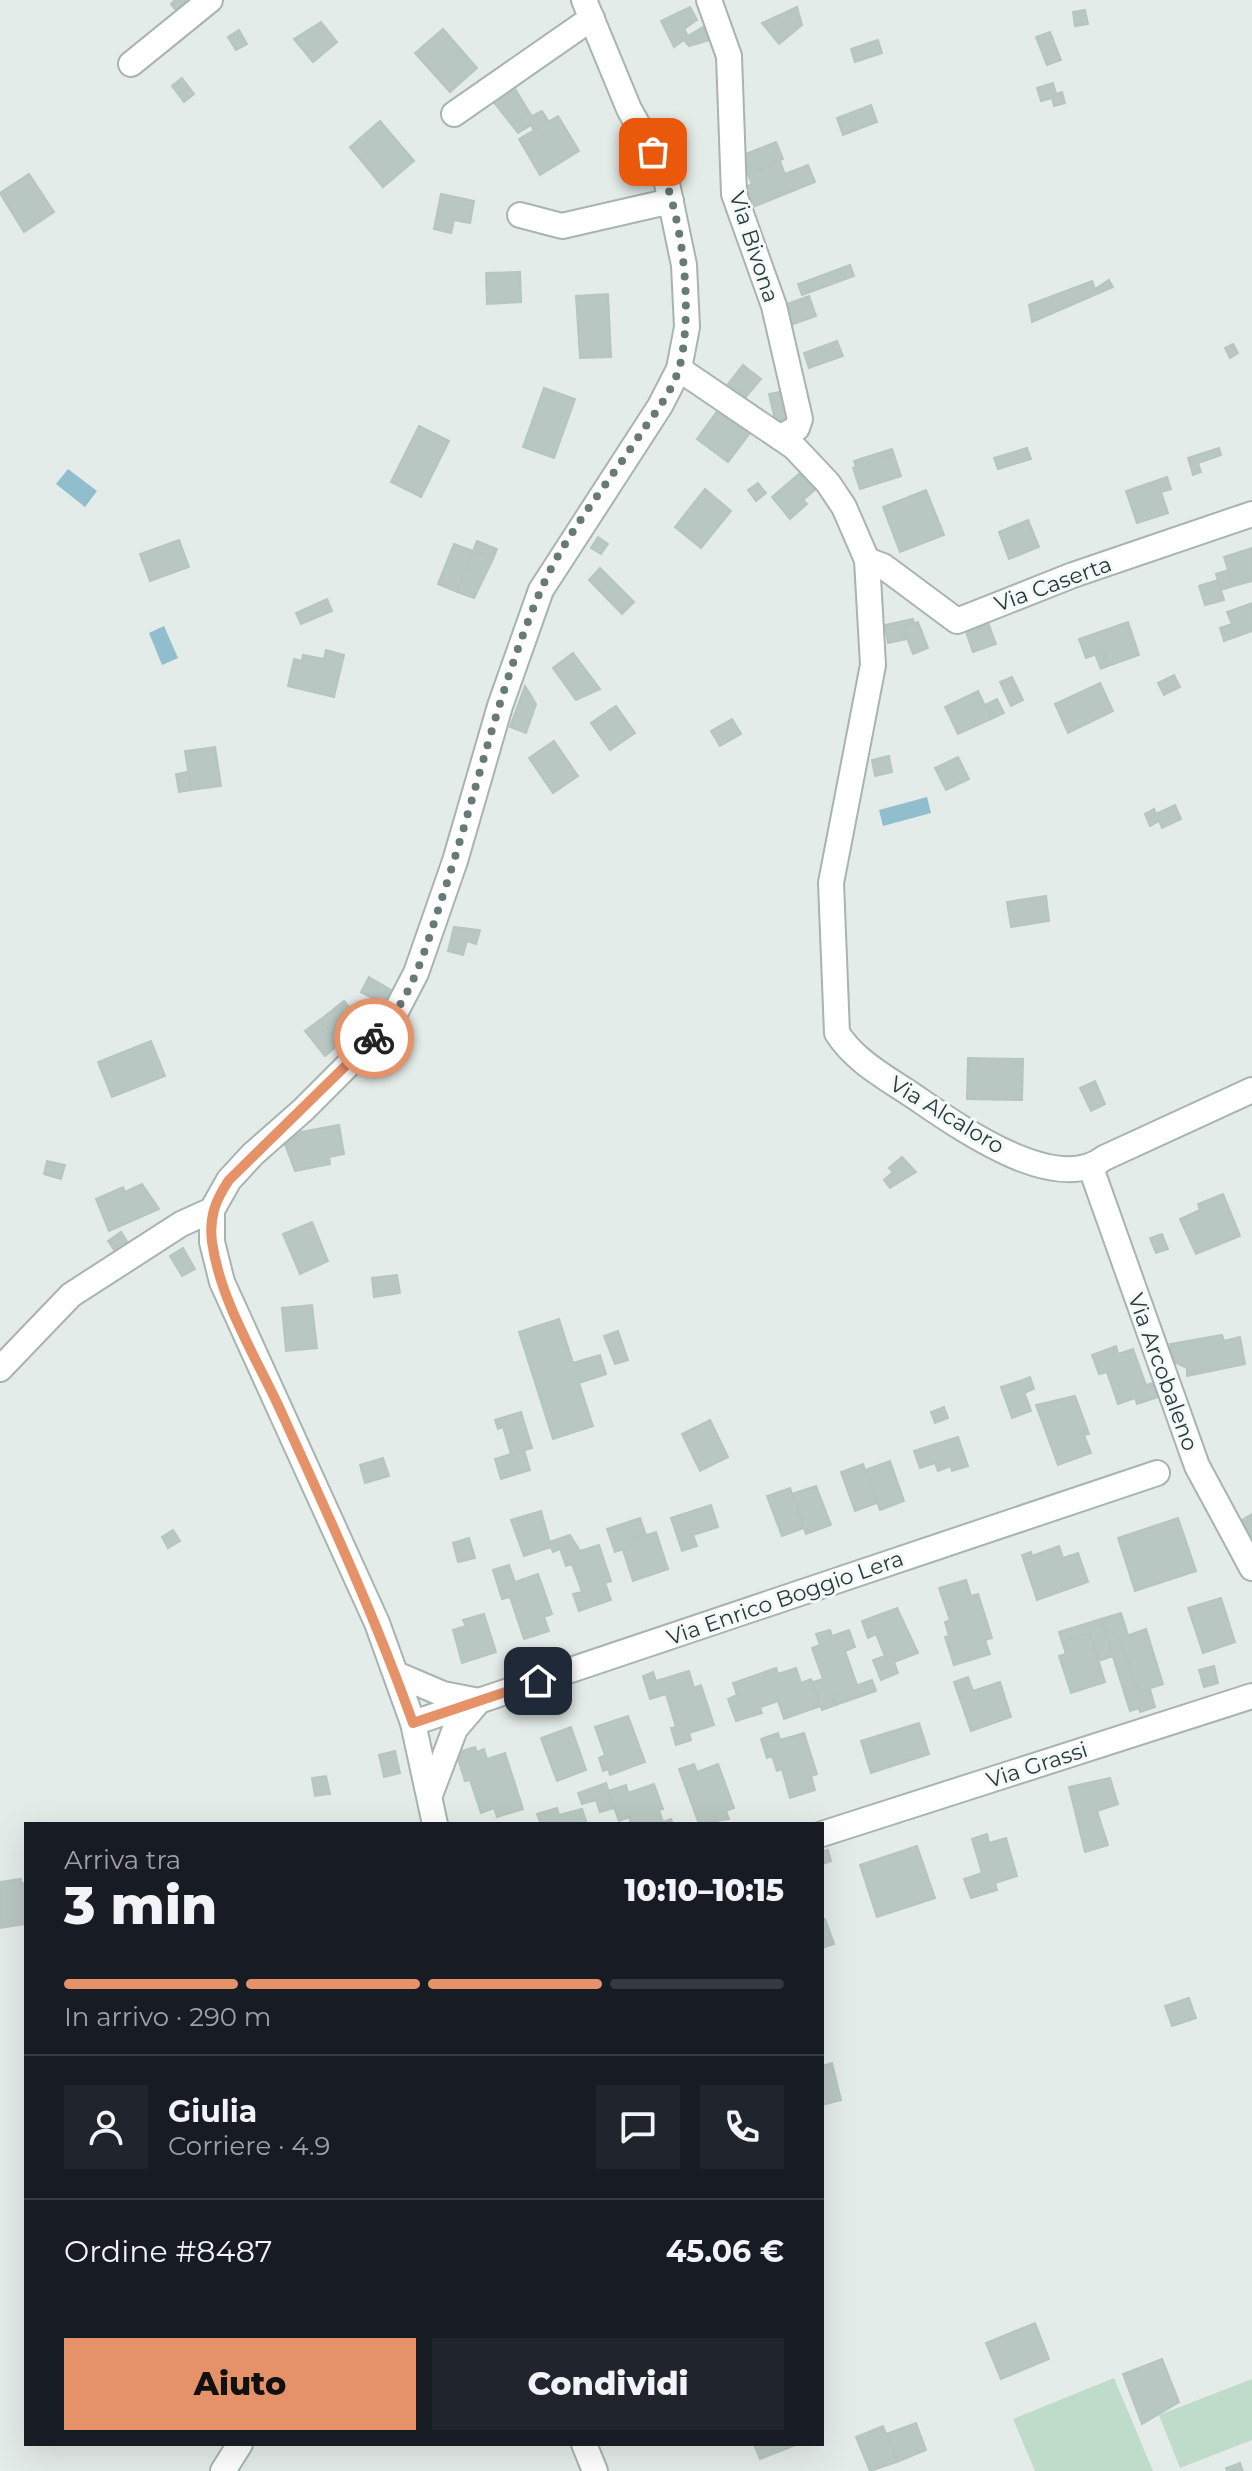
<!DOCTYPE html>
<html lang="it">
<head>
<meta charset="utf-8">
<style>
	:root { --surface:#171b24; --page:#20242c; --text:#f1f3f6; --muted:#9ea1a6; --line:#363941; --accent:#e59269 }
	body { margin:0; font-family:Montserrat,sans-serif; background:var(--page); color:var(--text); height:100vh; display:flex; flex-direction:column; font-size:30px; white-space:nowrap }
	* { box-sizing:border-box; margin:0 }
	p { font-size:26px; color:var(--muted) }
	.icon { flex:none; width:44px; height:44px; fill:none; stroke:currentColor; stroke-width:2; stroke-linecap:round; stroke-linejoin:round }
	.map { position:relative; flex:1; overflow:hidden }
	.details { position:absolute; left:24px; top:1822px; width:800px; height:624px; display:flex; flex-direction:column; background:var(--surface); border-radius:0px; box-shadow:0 8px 32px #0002 }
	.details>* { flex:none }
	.pin { position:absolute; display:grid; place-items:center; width:68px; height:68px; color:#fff; margin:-34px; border-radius:16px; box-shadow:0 4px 12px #0006 }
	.courier { position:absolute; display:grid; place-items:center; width:80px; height:80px; margin:-40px; border:6px solid #e59269; border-radius:50%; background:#fff; color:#222; box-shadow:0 2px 10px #0007 }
	.headline em { font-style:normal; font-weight:800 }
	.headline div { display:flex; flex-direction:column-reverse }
	.headline { display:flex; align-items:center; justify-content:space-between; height:136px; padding:0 40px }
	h1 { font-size:52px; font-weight:800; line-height:60px }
	.bar { display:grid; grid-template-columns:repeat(4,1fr); gap:12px 8px; align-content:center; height:96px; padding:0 40px }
	.bar i { height:10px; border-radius:6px; background:var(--line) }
	.bar .active { background:var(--accent) }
	.bar p { grid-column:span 4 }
	.line { display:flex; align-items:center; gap:20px; padding:0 40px; border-top:2px solid var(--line) }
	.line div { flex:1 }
	.round { display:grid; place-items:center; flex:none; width:84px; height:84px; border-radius:0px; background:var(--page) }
	.primary-button { display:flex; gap:16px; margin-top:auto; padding:16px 40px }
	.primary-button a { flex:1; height:92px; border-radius:0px; background:var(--accent); color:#111; font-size:32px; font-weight:800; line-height:92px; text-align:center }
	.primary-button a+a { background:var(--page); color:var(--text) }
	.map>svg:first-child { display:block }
</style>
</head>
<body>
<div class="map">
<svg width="1252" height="2471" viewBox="0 0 1252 2471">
	<rect width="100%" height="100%" fill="#e4ece9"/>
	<g fill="#bfdbc9">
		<polygon points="1114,2378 1153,2471 1035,2471 1013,2419"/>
		<polygon points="1252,2379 1252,2440 1180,2468 1159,2415"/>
	</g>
	<g fill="#91becc">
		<polygon points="68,469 97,491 85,507 56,484"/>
		<polygon points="164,626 178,658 162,665 149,633"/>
		<polygon points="927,797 931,813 883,826 879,810"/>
	</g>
	<g fill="#b9c7c2" stroke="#b7c5c0" stroke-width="2">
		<polygon points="175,0 185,0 189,4 178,13 171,4"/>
		<polygon points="690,7 697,20 684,29 688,36 703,27 710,40 689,46 684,40 674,47 661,21"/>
		<polygon points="797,7 802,25 779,44 762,23"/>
		<polygon points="1085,10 1088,24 1075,26 1073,12"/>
		<polygon points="321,22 337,42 313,62 294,39"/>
		<polygon points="443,29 477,68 450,92 415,53"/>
		<polygon points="239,30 247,44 236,50 228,37"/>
		<polygon points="1050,32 1061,60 1047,65 1036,37"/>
		<polygon points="878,40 882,53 855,62 851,49"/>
		<polygon points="182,78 194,94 184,102 172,86"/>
		<polygon points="1053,83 1056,94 1062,92 1065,103 1054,106 1052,98 1041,101 1037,88"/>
		<polygon points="514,87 529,112 511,124 492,100"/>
		<polygon points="871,105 877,122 843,135 837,118"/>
		<polygon points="542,111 549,122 534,131 531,125 518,133 511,124 529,112 532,116"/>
		<polygon points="558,116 579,151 540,175 519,139"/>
		<polygon points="380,121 414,161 383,187 350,147"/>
		<polygon points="776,142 783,159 744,175 743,155"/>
		<polygon points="780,161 785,174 808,165 815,182 753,207 745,187 752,184 748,174"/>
		<polygon points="29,174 54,212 24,232 0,193"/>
		<polygon points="441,194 474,201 470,223 454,220 451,233 434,229"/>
		<polygon points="850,265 854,276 802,295 798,284"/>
		<polygon points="520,272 521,302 487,304 486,273"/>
		<polygon points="1109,280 1113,287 1032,322 1029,305 1092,281 1095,289"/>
		<polygon points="608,294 611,357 580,358 576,296"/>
		<polygon points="809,296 816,316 791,325 784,305"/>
		<polygon points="837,341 843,356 809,368 804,353"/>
		<polygon points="1233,344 1238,353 1230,358 1225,348"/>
		<polygon points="743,365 761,379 746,397 728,384"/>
		<polygon points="544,388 575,399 554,458 523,447"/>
		<polygon points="785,391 791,421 776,424 769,394"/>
		<polygon points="718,410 750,433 728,462 697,439"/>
		<polygon points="419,426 449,441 421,497 391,482"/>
		<polygon points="1027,448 1031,459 998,469 994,458"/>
		<polygon points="1219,448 1221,455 1198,463 1201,472 1193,475 1188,458"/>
		<polygon points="892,449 894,455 856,467 854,461"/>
		<polygon points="894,455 901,476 860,489 853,468"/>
		<polygon points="800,473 815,490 803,500 807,504 790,519 772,497"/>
		<polygon points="1167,477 1171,489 1161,492 1168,513 1137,523 1126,491"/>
		<polygon points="758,483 766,493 756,501 748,490"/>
		<polygon points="705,489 731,511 701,548 675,527"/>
		<polygon points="926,490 944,535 900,552 883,507"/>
		<polygon points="1028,520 1039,547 1009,559 999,532"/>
		<polygon points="598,537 608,544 601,554 591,548"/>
		<polygon points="179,540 189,567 150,581 140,554"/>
		<polygon points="477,541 497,549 493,559 473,551"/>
		<polygon points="454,544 473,551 457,592 438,584"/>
		<polygon points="1252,548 1252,581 1233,586 1224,557"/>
		<polygon points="473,551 493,559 474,598 457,592"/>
		<polygon points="600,568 634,602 622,614 589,580"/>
		<polygon points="1228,570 1233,586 1221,590 1216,574"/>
		<polygon points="1218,580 1224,600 1205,605 1199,586"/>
		<polygon points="327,599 332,611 301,624 296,613"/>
		<polygon points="1252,603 1252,631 1224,641 1220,628 1232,624 1227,612"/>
		<polygon points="986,617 996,644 973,652 966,632 982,626 980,619"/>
		<polygon points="913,619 914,623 903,627 907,639 888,643 885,625"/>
		<polygon points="918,622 928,648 913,654 903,627"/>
		<polygon points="1128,622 1139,655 1108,666 1103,652 1086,658 1079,639"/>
		<polygon points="326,650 344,655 334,697 288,686 294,659 302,661 303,655 324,659"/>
		<polygon points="1103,652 1108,666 1101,669 1095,654"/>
		<polygon points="573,653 600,689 576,700 553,668"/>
		<polygon points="1174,675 1180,687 1164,695 1158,683"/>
		<polygon points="1012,677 1023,700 1011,706 1000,682"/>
		<polygon points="1100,683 1113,711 1068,733 1055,704"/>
		<polygon points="525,686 536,704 526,733 510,727"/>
		<polygon points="978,691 991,719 958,734 945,707"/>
		<polygon points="997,699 1004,713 991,719 985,705"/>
		<polygon points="616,706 635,733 610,750 591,723"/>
		<polygon points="732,719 741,734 720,746 711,731"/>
		<polygon points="554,741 578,776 553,793 529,758"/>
		<polygon points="215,747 221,786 191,790 185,751"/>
		<polygon points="889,756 892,772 875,776 872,760"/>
		<polygon points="958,757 969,779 946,790 935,768"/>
		<polygon points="188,772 191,790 179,792 176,774"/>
		<polygon points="1175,805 1181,819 1162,828 1159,821 1150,826 1145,814 1154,809 1156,814"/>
		<polygon points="1046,896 1049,921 1011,927 1007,902"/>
		<polygon points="454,927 480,930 476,944 467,941 463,955 448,951"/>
		<polygon points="369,977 391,990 383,1004 361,992"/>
		<polygon points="344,1001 364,1025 339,1044 320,1020"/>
		<polygon points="320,1020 339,1044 325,1056 305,1031"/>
		<polygon points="151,1041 165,1076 112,1097 98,1062"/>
		<polygon points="968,1058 1023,1059 1022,1100 967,1099"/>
		<polygon points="1095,1081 1105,1104 1091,1111 1080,1088"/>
		<polygon points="339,1125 344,1154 329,1157 330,1164 295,1171 285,1144 301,1132"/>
		<polygon points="902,1157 916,1172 890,1188 884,1180 893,1172 889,1168"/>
		<polygon points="47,1161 65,1165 61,1179 44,1174"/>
		<polygon points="142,1184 159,1209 109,1231 96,1199 123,1187 125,1192"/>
		<polygon points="1223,1194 1240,1236 1196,1254 1180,1219 1200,1210 1198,1204"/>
		<polygon points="312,1222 328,1261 300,1274 283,1234"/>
		<polygon points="121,1232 130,1246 117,1254 108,1241"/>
		<polygon points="1162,1234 1168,1249 1156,1253 1150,1238"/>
		<polygon points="183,1248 195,1269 182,1276 170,1256"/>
		<polygon points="397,1275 400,1293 374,1297 372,1278"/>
		<polygon points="312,1305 317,1348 286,1351 282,1308"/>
		<polygon points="559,1319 573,1363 600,1355 606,1374 579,1383 593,1426 553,1439 519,1332"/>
		<polygon points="618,1331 628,1360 615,1364 604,1336"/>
		<polygon points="1222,1335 1224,1341 1240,1337 1245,1364 1187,1376 1187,1368 1172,1361 1170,1344"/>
		<polygon points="1116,1346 1118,1354 1133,1349 1146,1385 1153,1383 1158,1397 1137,1404 1135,1398 1118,1404 1107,1372 1099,1374 1092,1355"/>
		<polygon points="1030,1377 1034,1389 1024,1393 1020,1381"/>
		<polygon points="1020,1381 1031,1411 1012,1418 1001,1387"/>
		<polygon points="1075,1396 1089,1434 1084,1435 1091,1453 1058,1465 1036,1405"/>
		<polygon points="944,1407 948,1418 935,1423 931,1412"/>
		<polygon points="521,1412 532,1448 511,1454 503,1427 498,1429 495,1420"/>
		<polygon points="710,1420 728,1457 700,1471 682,1434"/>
		<polygon points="958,1437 968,1466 952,1471 951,1466 938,1471 935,1463 920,1468 914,1451"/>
		<polygon points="524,1450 530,1470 501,1479 495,1459"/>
		<polygon points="383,1458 389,1476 365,1483 360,1465"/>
		<polygon points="890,1461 904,1501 880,1510 865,1470"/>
		<polygon points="863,1464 877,1503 855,1511 841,1472"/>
		<polygon points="816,1486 831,1525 806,1534 792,1494"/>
		<polygon points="790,1488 804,1528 782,1536 767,1496"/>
		<polygon points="711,1505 718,1527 693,1535 697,1546 682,1551 671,1518"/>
		<polygon points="541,1511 551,1547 524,1556 511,1520"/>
		<polygon points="1252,1514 1252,1537 1249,1539 1239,1522"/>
		<polygon points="640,1518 646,1535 634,1539 636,1545 615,1552 607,1529"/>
		<polygon points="1178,1518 1196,1571 1135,1591 1118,1538"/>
		<polygon points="173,1530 180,1541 168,1548 162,1537"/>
		<polygon points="656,1532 668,1569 633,1581 623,1550 636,1545 634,1539"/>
		<polygon points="570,1535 580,1551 599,1545 611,1581 605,1583 611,1600 579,1611 573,1594 582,1592 572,1564 566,1566 560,1549 553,1552 549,1542"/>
		<polygon points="469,1538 475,1558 458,1562 453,1543"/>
		<polygon points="1059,1546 1063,1558 1078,1553 1088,1582 1037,1600 1022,1555 1031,1552 1032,1556"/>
		<polygon points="509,1565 515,1582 538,1574 552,1614 544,1617 549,1631 524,1639 510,1597 502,1599 493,1570"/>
		<polygon points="966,1580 971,1596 978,1594 992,1638 985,1640 990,1654 954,1665 945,1637 949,1636 945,1622 950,1620 939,1588"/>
		<polygon points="1221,1598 1235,1642 1203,1653 1188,1608"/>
		<polygon points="897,1608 918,1653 894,1662 898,1673 881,1680 873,1660 885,1656 876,1634 868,1638 862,1621"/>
		<polygon points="1121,1613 1128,1635 1120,1638 1138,1692 1150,1689 1155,1707 1140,1712 1139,1708 1130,1711 1101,1619"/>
		<polygon points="484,1614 496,1652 462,1663 453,1630 466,1626 463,1620"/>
		<polygon points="1101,1619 1113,1656 1098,1661 1090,1633 1062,1642 1059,1632"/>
		<polygon points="1146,1629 1163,1684 1138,1692 1120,1638"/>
		<polygon points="830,1630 832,1636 849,1630 855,1647 845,1651 857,1685 832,1694 836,1705 822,1710 813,1682 823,1679 812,1648 820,1645 816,1634"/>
		<polygon points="1090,1633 1105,1682 1071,1693 1059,1656 1066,1654 1062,1642"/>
		<polygon points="1214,1666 1218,1683 1204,1687 1199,1670"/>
		<polygon points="776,1668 778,1674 796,1668 801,1683 811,1679 821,1706 784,1719 778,1701 760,1707 762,1713 736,1721 728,1699 737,1695 733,1683"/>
		<polygon points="689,1671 694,1688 701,1685 714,1725 689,1733 691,1740 676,1745 671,1728 676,1727 666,1694 650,1699 643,1676 653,1672 656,1681"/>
		<polygon points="968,1677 973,1691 1000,1682 1011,1717 971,1731 954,1682"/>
		<polygon points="872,1680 876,1691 836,1705 832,1694"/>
		<polygon points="628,1716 645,1762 610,1775 608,1769 603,1771 599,1758 605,1755 595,1727"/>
		<polygon points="919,1723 929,1754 871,1773 861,1741"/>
		<polygon points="571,1727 586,1770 557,1781 541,1738"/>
		<polygon points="778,1733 780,1740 804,1733 817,1774 811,1776 815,1790 790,1798 782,1769 777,1771 772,1756 767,1758 761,1739"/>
		<polygon points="475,1747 477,1752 484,1749 487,1759 505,1753 523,1809 497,1817 494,1808 481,1813 470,1780 465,1781 456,1753"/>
		<polygon points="395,1751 400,1773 384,1777 379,1755"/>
		<polygon points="694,1764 697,1772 718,1764 734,1808 726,1811 729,1819 699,1824 679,1769"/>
		<polygon points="326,1776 330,1794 315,1796 312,1778"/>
		<polygon points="1110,1778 1118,1804 1097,1811 1108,1845 1085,1852 1069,1787"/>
		<polygon points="606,1783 614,1808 600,1812 596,1800 582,1804 578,1793"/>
		<polygon points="654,1784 663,1809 659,1810 663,1822 671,1819 673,1824 631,1824 629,1817 619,1821 608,1791 626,1785 628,1793"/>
		<polygon points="557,1808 559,1815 582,1809 587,1824 541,1824 537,1814"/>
		<polygon points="987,1834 989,1843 1006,1838 1017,1876 995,1883 997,1890 971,1898 964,1879 982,1873 972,1839"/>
		<polygon points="917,1846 935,1898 877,1917 860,1865"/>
		<polygon points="828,1850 831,1861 822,1864 822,1851"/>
		<polygon points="21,1879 21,1883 26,1883 26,1924 0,1928 0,1882"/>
		<polygon points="825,1919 834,1944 822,1948 822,1920"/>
		<polygon points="1189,1998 1196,2018 1172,2026 1165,2006"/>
		<polygon points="832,2063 841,2100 822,2105 822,2066"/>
		<polygon points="1035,2323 1049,2359 1001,2379 986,2343"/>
		<polygon points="1162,2359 1179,2402 1142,2424 1123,2374"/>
		<polygon points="916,2423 926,2450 897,2462 886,2434"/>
		<polygon points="883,2426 897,2462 870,2471 856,2437"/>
		<polygon points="754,2444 798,2444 760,2459"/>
		<polygon points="1240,2463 1243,2471 1227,2471 1226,2468"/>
	</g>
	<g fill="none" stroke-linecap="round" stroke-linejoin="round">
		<g stroke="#a7b4b0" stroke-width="28">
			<g id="minor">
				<polyline points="709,0 729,56 734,194 774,306 800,419 797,428 781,437"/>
				<polyline points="131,64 210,0"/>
				<polyline points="454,114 592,18"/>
				<polyline points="520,215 562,226 671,201"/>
				<path d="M 679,369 L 794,447 L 828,483 L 844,507 L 867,560 L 873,665 L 831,883 L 837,1033 C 855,1061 885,1077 912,1095 C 955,1124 1054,1197 1104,1158 L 1252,1090"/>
				<polyline points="867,560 883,566 957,621 1073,575 1252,514"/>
				<polyline points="1091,1168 1197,1466 1252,1568"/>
				<polyline points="212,1210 212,1242 222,1282 377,1623 413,1723 435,1824"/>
				<polyline points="0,1369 71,1295 181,1224 212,1210 229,1180 253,1154 303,1110 390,1023 416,973 455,861 500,706 541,590 660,406 679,369 687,327 684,265 665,174 629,109 584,0"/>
				<polyline points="396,1674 443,1694 479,1701 455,1729 430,1795"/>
				<polyline points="413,1723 1157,1473"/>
				<polyline points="822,1834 1252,1696"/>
				<polyline points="584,2444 595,2471"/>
				<polyline points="223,2471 240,2444"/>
			</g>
		</g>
		<use href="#minor" stroke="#fff" stroke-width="24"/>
	</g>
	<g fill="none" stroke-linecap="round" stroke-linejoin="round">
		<path stroke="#687a76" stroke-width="8" stroke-dasharray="0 14.4" d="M 374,1038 C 412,1001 426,947 442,898 C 476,796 498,690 540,592 C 564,535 608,484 641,433 C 655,413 674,389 680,365 C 694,306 682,205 653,152"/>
		<path stroke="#e59269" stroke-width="10" d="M 374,1038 L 229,1180 C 215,1201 209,1217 212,1242 C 220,1299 254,1354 278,1405 C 326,1510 374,1614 413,1723 L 538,1681"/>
	</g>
	<g text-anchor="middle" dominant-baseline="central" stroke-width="6" stroke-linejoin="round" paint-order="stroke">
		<g font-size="22" fill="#253c38" stroke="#f4f9f7">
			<text transform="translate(754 247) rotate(72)">Via Bivona</text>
			<text transform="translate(1053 584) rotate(-20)">Via Caserta</text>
			<text transform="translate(947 1115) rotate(31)">Via Alcaloro</text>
			<text transform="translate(1163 1372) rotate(70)">Via Arcobaleno</text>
			<text transform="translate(785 1598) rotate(-19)">Via Enrico Boggio Lera</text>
			<text transform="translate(1037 1765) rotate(-18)">Via Grassi</text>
		</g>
	</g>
</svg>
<div class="pin" style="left:653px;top:152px;background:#ea580c"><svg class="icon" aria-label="bag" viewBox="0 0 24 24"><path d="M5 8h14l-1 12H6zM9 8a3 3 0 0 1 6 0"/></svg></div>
<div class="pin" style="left:538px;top:1681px;background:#1f2937"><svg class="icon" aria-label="home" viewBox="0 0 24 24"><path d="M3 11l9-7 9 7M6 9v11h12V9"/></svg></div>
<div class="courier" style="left:374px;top:1038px"><svg class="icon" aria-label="bike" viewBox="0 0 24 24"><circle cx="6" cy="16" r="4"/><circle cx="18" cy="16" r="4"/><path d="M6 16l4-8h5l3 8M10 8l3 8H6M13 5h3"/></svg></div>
<section class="details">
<div class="headline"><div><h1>3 min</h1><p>Arriva tra</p></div><em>10:10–10:15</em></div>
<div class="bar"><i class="active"></i><i class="active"></i><i class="active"></i><i></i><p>In arrivo · 290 m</p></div>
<div class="line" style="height:144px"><a class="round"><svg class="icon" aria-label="person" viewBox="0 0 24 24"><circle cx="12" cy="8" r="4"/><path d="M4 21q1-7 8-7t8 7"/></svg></a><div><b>Giulia</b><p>Corriere · 4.9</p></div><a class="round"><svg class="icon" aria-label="chat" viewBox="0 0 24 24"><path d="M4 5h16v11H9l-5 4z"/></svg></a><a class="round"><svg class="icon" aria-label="phone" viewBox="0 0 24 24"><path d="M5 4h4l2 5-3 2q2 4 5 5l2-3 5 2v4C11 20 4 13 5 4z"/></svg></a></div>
<div class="line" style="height:104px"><div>Ordine #8487</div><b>45.06 €</b></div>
<div class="primary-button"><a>Aiuto</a><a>Condividi</a></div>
</section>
</div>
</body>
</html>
